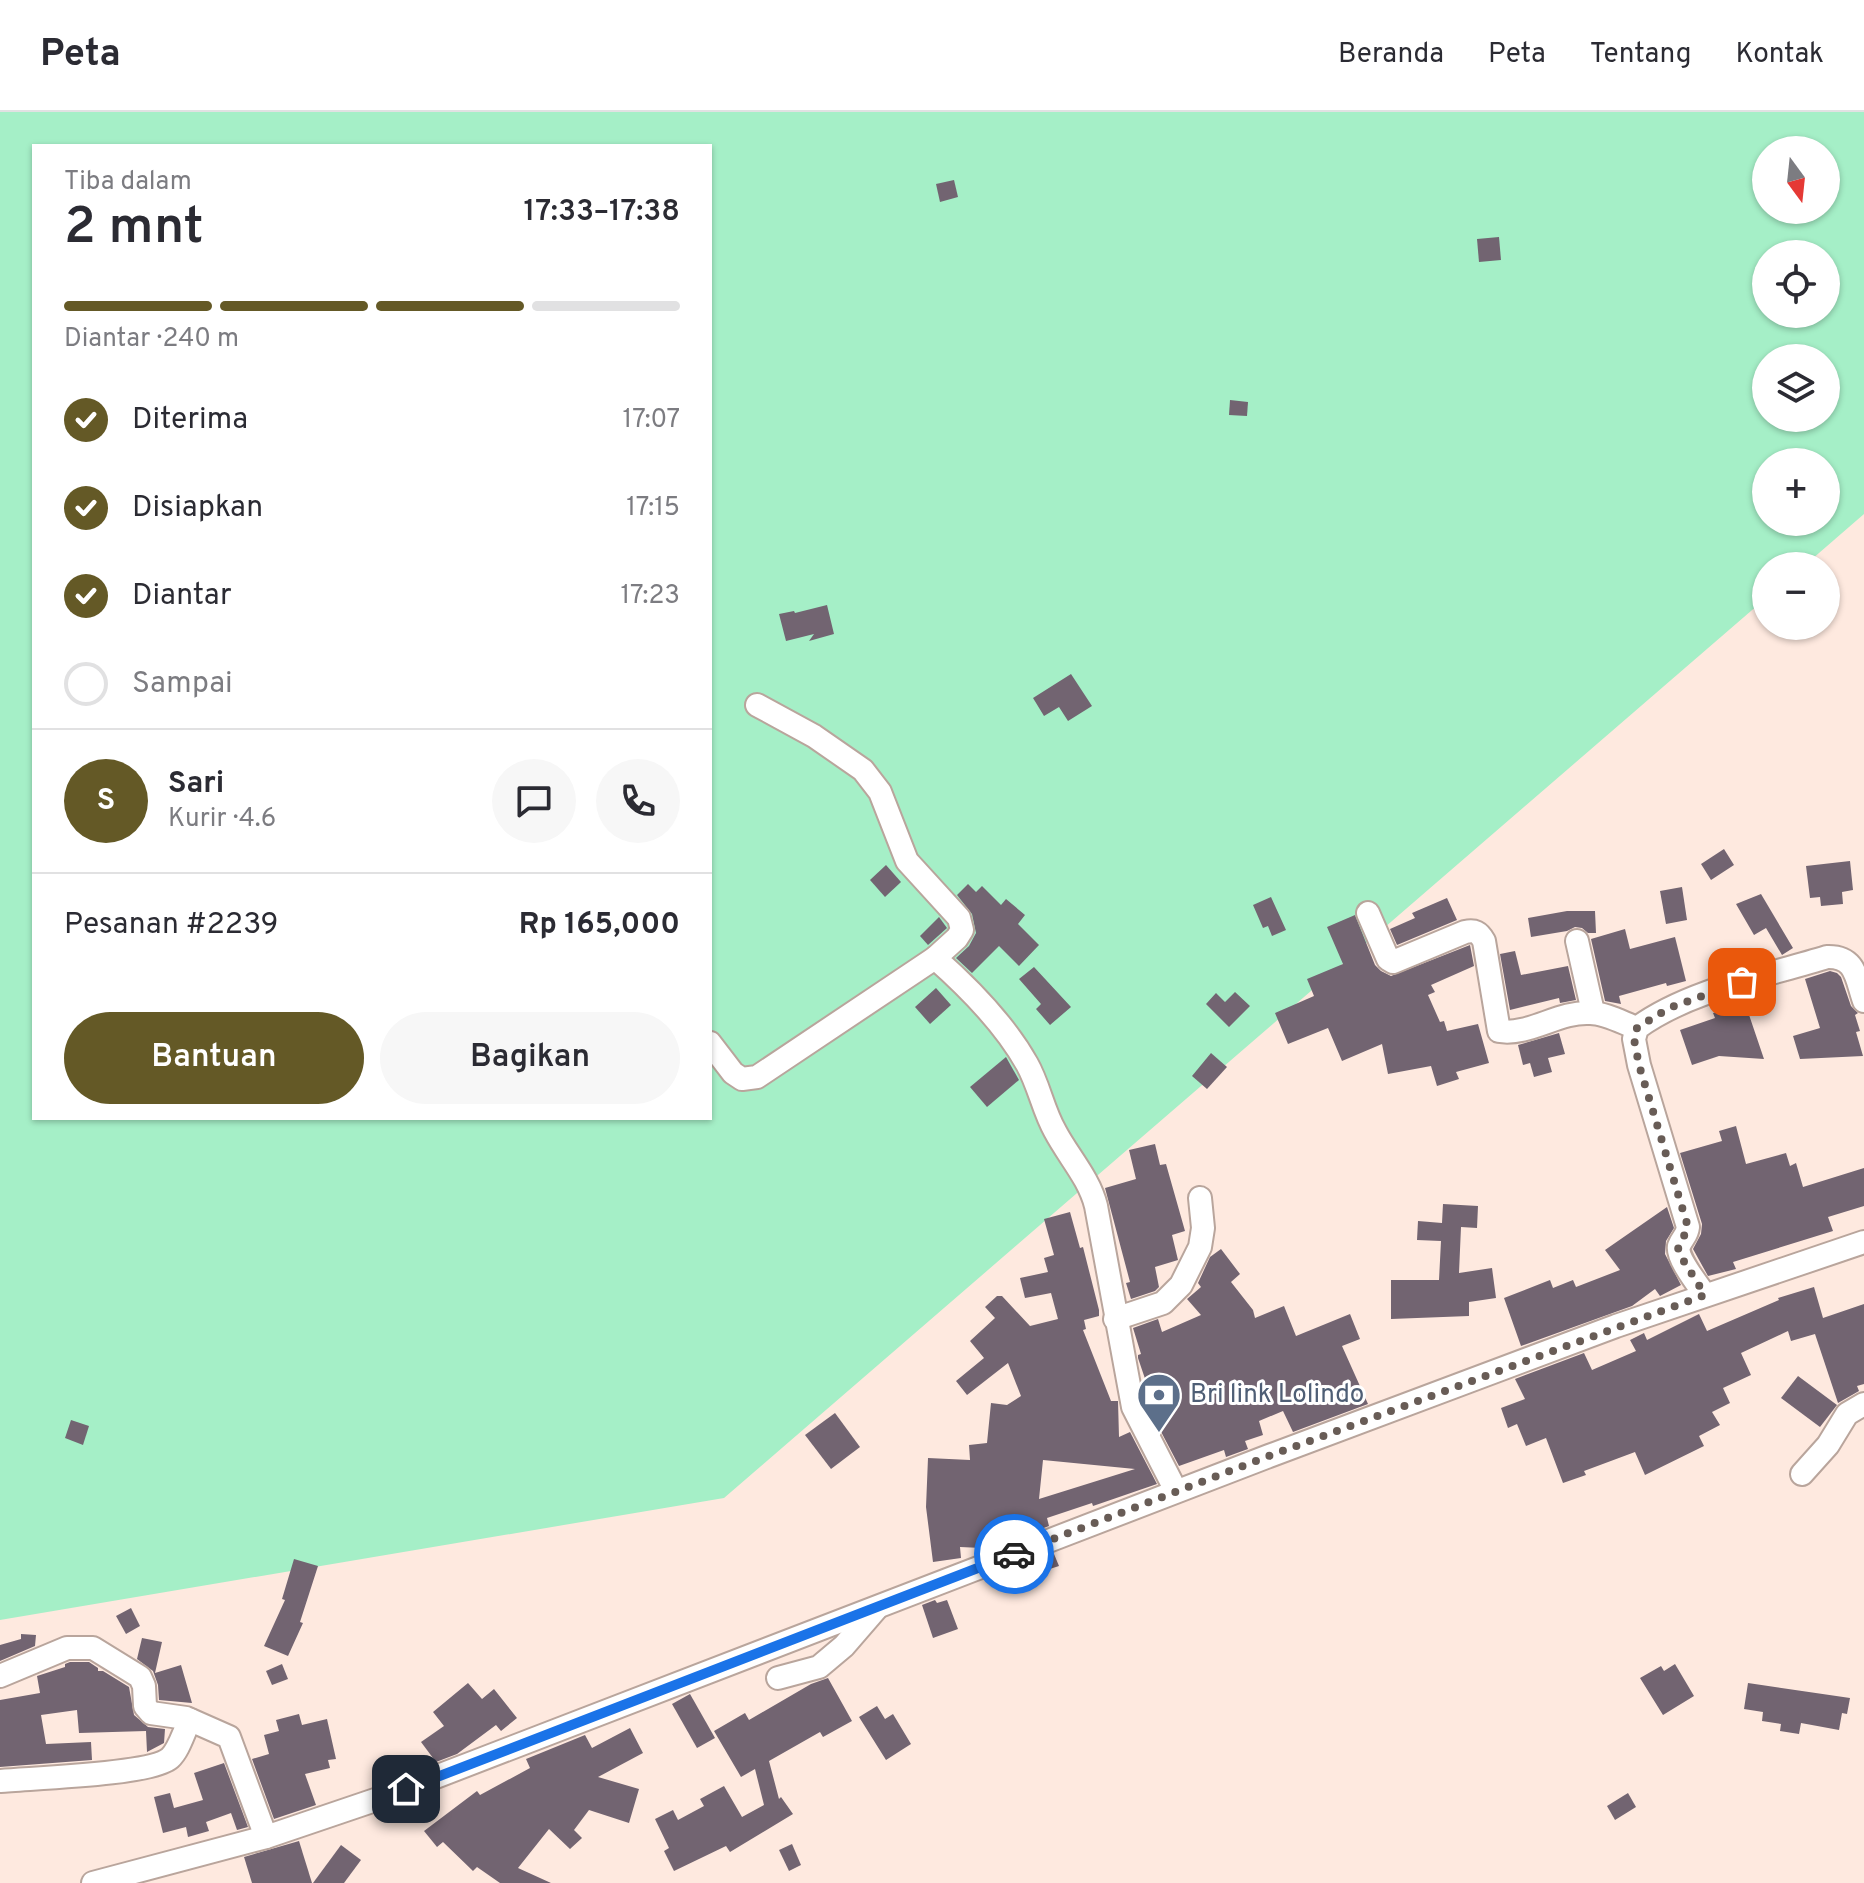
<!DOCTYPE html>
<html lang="id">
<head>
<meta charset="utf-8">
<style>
	:root { --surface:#fff; --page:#f7f7f7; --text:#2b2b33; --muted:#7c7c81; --line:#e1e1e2; --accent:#645926 }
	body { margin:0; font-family:Overpass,sans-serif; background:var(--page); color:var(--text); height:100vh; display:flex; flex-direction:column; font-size:30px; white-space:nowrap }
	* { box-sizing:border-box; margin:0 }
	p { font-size:26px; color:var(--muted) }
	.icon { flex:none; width:44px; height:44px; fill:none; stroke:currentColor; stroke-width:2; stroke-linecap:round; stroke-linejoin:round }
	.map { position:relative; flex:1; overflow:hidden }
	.side { position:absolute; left:32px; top:32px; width:680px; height:976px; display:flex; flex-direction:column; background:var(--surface); border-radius:0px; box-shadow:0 2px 6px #0004 }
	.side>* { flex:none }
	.needle { width:52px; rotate:165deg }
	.tools { position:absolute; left:1752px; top:24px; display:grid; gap:16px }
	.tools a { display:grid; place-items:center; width:88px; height:88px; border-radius:50%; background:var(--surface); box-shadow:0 2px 6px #0004; font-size:40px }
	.pin { position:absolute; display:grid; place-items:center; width:68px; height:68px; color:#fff; margin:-34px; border-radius:16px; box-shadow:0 4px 12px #0006 }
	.courier { position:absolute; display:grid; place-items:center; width:80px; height:80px; margin:-40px; border:6px solid #1a73e8; border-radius:50%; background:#fff; color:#222; box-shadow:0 2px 10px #0007 }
	.head em { font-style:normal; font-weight:600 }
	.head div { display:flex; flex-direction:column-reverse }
	.head { display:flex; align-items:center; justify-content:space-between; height:136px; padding:0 32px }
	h1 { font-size:52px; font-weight:600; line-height:60px }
	.bar { display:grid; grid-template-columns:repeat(4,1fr); gap:12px 8px; align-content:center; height:96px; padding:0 32px }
	.bar i { height:10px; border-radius:6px; background:var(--line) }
	.bar .on { background:var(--accent) }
	.bar p { grid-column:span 4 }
	.line { display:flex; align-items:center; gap:20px; padding:0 32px; border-top:2px solid var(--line) }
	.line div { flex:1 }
	.round { display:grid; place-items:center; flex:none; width:84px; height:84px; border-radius:42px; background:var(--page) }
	ol { padding:0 32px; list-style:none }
	li { display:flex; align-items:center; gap:24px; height:88px }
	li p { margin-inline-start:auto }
	li .icon { padding:8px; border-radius:50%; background:var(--accent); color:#fff; stroke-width:4 }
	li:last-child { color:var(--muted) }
	li i { width:44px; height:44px; border:4px solid var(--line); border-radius:50% }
	.action { display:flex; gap:16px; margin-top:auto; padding:16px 32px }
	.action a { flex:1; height:92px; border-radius:48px; background:var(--accent); color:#fff; font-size:32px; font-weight:600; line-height:92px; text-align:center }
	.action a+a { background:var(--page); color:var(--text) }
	header { display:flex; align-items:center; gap:48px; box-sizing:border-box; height:112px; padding:0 40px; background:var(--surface); border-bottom:2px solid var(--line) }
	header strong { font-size:38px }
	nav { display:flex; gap:44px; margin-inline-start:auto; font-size:28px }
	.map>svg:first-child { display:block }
</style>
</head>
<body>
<header>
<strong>Peta</strong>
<nav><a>Beranda</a><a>Peta</a><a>Tentang</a><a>Kontak</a></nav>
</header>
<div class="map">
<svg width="1864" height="1771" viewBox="0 0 1864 1771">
	<rect width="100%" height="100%" fill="#fee9df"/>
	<path fill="#a5efc7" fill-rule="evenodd" d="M 0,0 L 1864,0 L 1864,402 L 1804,454 L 1766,454 L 1766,486 L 724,1386 L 0,1508 ZM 34,34 L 710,34 L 710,1006 L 34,1006 ZM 1766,38 L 1826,38 L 1826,98 L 1766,98 ZM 1766,142 L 1826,142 L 1826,202 L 1766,202 ZM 1766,246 L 1826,246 L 1826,306 L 1766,306 ZM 1766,350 L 1826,350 L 1826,410 L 1766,410 Z"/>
	<g fill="#726471" fill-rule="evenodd">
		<polygon points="954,68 958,85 940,90 936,72"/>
		<polygon points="1499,125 1501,148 1479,150 1477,127"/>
		<polygon points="1230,288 1248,290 1247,304 1229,303"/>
		<polygon points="827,493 834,522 809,529 814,522 786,529 779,502 794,499 795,501"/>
		<polygon points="1071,562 1092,594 1068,609 1059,595 1044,604 1033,586"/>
		<polygon points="1724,737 1734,753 1711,768 1701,752"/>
		<polygon points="1850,749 1853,778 1842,780 1843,792 1821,794 1820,785 1810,786 1806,754"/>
		<polygon points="886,753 901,770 885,785 870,768"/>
		<polygon points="968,772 976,780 982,774 1001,793 1006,787 1025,803 1018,812 1039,833 1019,854 999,834 972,861 956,846 969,834 976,821 972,802 957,783"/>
		<polygon points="1682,775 1687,808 1666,812 1660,779"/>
		<polygon points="1761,782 1793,836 1782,843 1766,816 1754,823 1736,792"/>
		<polygon points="1271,785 1286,818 1272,824 1268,814 1263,816 1253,793"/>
		<polygon points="1447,786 1457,808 1397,833 1390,817 1415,806 1412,801"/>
		<polygon points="1567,799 1595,799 1596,821 1588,821 1582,816 1575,815 1567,819 1531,825 1528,806"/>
		<polygon points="1355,803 1375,853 1381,859 1391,864 1470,833 1474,854 1431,873 1435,880 1428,883 1440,910 1444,909 1447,919 1478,912 1489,951 1456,960 1459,967 1437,974 1431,954 1388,962 1382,932 1342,949 1328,916 1288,932 1275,901 1314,884 1307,867 1343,852 1327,815"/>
		<polygon points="939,805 947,816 928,833 920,824"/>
		<polygon points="1625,817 1630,837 1675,825 1686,869 1667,874 1666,871 1619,884 1621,892 1605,889 1591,827"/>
		<polygon points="1515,839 1521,863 1568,854 1576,888 1560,891 1559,886 1510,898 1500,842"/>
		<polygon points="1034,855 1071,895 1050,913 1036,897 1041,892 1019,867"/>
		<polygon points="1830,859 1837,861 1841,865 1851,894 1858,901 1855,903 1860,919 1856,920 1863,944 1800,947 1793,924 1820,916 1805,867"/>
		<polygon points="936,876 951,893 930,912 915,895"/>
		<polygon points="1235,880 1250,894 1229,915 1206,892 1216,881 1225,890"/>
		<polygon points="1745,891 1764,947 1719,944 1692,953 1680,918 1715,906 1713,901"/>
		<polygon points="1559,921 1565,942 1548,946 1552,960 1534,965 1530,951 1523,953 1518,933"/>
		<polygon points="1211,941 1227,955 1207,977 1192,964"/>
		<polygon points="1006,945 1019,968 987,995 970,975"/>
		<polygon points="1736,1014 1746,1052 1786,1041 1790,1054 1796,1051 1803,1075 1864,1056 1864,1094 1828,1105 1833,1119 1733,1150 1736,1157 1708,1164 1693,1137 1701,1122 1702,1112 1680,1041 1722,1029 1719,1019"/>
		<polygon points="1155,1032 1160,1053 1166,1052 1185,1119 1172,1123 1178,1148 1155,1155 1159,1175 1155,1179 1131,1187 1126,1171 1130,1170 1105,1076 1136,1067 1129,1038"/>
		<polygon points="1443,1092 1478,1094 1477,1116 1461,1115 1459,1161 1492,1156 1496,1186 1469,1190 1469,1204 1391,1207 1391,1168 1439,1168 1441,1129 1417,1128 1418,1109 1442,1111"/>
		<polygon points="1667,1095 1674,1116 1666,1129 1665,1142 1681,1173 1660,1184 1655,1177 1632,1194 1521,1234 1504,1186 1550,1168 1553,1176 1573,1168 1576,1175 1620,1158 1605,1138"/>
		<path d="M 1070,1100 L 1080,1136 L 1083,1135 L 1099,1198 L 1099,1204 L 1084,1208 L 1086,1217 L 1083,1218 L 1111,1289 L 1118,1289 L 1119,1325 L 1130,1320 L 1157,1372 L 1093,1394 L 1092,1391 L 1047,1406 L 1049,1414 L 1012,1428 L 982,1436 L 960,1435 L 961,1446 L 933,1450 L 926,1395 L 928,1346 L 970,1348 L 969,1333 L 987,1331 L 991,1291 L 1007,1293 L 1021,1284 L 1008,1251 L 967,1283 L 956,1269 L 984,1246 L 970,1229 L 995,1206 L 985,1195 L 997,1184 L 1002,1184 L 1030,1214 L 1058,1207 L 1051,1181 L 1025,1186 L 1020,1166 L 1048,1160 L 1044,1146 L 1054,1143 L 1044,1107 ZM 1043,1348 L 1135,1357 L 1039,1387 Z"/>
		<polygon points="1221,1137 1240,1162 1231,1170 1253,1198 1255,1206 1284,1194 1296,1224 1350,1202 1360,1227 1342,1234 1368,1292 1293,1320 1283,1299 1259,1309 1263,1323 1245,1329 1248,1337 1226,1345 1224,1338 1179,1354 1157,1312 1160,1311 1138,1246 1138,1243 1141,1242 1133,1216 1158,1207 1162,1220 1201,1203 1187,1187 1201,1175 1198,1171 1210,1145"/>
		<polygon points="1814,1175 1823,1206 1864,1192 1864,1272 1857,1274 1859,1279 1838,1291 1815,1222 1791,1229 1788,1219 1741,1241 1751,1263 1723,1276 1730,1291 1712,1300 1720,1313 1699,1324 1704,1334 1645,1363 1635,1340 1584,1359 1586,1363 1563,1371 1546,1326 1526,1334 1517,1312 1508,1316 1501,1296 1525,1287 1515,1267 1584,1241 1592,1258 1636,1239 1630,1228 1644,1221 1647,1228 1699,1202 1707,1219 1779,1188 1778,1186"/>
		<polygon points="1798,1264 1837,1293 1820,1315 1781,1286"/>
		<polygon points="835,1301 860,1335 831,1357 805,1323"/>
		<polygon points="71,1308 89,1314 83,1333 65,1326"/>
		<polygon points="1054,1442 1059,1454 1025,1465 1022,1454"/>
		<polygon points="294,1447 318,1454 300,1510 303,1511 288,1544 264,1534 285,1488 282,1487"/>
		<polygon points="935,1488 937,1491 947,1488 958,1517 933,1526 922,1493"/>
		<polygon points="131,1496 140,1514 126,1522 116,1504"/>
		<polygon points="21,1522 36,1523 35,1534 0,1549 0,1533 21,1527"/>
		<polygon points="142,1526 162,1530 155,1561 181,1553 192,1591 159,1588 158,1573 153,1559 137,1547"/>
		<polygon points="70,1550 89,1550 98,1556 98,1559 103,1559 129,1575 134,1603 148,1615 165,1617 164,1631 147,1640 146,1619 79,1621 77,1598 41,1603 46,1632 91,1630 92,1648 0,1655 0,1588 40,1581 37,1564 65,1555 65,1552"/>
		<polygon points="282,1552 288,1567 272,1573 266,1559"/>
		<polygon points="1675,1552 1694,1584 1663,1603 1640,1566 1661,1554 1664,1559"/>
		<polygon points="828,1566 852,1609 823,1625 820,1620 769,1649 779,1687 781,1685 793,1702 730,1740 726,1734 674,1759 664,1739 669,1736 655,1707 673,1698 678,1708 704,1694 700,1687 724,1674 742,1705 764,1693 755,1657 741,1665 714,1619 745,1601 749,1608 811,1572"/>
		<polygon points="468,1571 482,1587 494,1577 517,1606 501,1619 496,1613 457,1642 436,1650 421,1630 444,1614 433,1600"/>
		<polygon points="1748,1571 1850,1586 1847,1602 1842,1601 1839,1618 1801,1611 1799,1622 1780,1619 1781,1612 1762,1609 1763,1600 1744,1597"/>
		<polygon points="690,1582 715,1626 697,1636 672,1592"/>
		<polygon points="877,1594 885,1607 893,1602 911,1632 886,1648 859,1605"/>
		<polygon points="299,1602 302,1613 327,1607 336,1647 328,1648 330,1656 305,1662 316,1693 274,1707 252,1647 269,1642 264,1623 279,1619 276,1608"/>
		<polygon points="630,1616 643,1641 598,1665 639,1677 629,1711 589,1698 574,1718 582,1726 570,1737 549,1717 518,1756 551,1771 500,1771 477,1755 473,1759 443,1730 437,1735 424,1719 477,1679 480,1683 530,1656 526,1647 585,1623 592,1636"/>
		<polygon points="224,1651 248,1715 237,1718 231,1701 206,1710 209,1719 188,1725 186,1715 163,1721 154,1685 170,1681 174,1696 203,1688 194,1661"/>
		<polygon points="1628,1681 1636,1695 1615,1708 1607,1694"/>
		<polygon points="299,1729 312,1771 252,1771 244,1745"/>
		<polygon points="792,1732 801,1753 789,1759 779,1738"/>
		<polygon points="341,1733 361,1748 344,1771 313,1771"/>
	</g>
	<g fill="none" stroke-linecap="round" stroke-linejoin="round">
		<g stroke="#b9a59c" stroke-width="26">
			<g id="minor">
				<path d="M 757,593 L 814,624 L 863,658 L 880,680 L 907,749 L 959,806 L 962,818 L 957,826 L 935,846 C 969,876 1004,911 1027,952 C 1039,973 1043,998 1055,1019 C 1068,1044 1089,1066 1096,1094 L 1133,1295 L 1176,1379"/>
				<path d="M 1368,801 L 1388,847 L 1393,850 L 1465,820 C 1475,818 1479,820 1484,829 L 1499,919 C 1529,924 1559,899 1590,901 C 1605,901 1623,911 1637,916"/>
				<polyline points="1577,829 1593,900"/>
				<polyline points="710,931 733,961 742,967 757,965 935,846"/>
				<path d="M 1705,1183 C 1698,1173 1676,1145 1679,1134 C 1682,1126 1687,1124 1688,1115 L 1639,953 L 1634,927 L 1637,916 C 1689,878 1766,864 1827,845 C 1856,844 1856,866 1864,889"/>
				<polyline points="1115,1207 1163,1191 1181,1173 1200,1135 1203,1116 1200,1086"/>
				<polyline points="1802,1362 1828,1333 1847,1302 1864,1292"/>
				<polyline points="0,1564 67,1536 93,1536 140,1565 144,1574 145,1594 151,1601 186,1606 229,1625 266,1725"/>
				<polyline points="778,1566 819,1555 844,1534 876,1497"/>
				<path d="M 0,1669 C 31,1666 151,1663 170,1646 C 179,1638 184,1619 190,1608"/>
				<polyline points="93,1771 266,1725 381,1686 1269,1344 1616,1214 1864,1130"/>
			</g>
		</g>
		<use href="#minor" stroke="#fff" stroke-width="22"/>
	</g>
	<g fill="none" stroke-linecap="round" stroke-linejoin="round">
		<polyline stroke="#685c56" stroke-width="8" stroke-dasharray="0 14.4" points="1014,1442 1269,1344 1705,1183 1680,1143 1678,1137 1688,1115 1639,953 1634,927 1637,916 1669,896 1742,870"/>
		<polyline stroke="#1a73e8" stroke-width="10" points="406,1677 1014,1442"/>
	</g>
	<defs>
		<g id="bank-pin" transform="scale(2.3)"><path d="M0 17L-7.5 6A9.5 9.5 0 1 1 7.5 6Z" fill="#5c6f8a" stroke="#fff"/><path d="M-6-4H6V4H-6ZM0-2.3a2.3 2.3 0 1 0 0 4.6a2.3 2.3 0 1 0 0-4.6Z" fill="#fff"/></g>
	</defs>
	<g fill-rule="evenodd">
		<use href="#bank-pin" x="1159" y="1283"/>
	</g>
	<g text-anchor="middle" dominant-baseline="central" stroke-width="6" stroke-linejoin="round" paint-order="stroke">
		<g font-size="26" fill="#4e5e75" stroke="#fff" text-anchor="start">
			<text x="1190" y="1283">Bri link Lolindo</text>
		</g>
	</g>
</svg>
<div class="tools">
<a><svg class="needle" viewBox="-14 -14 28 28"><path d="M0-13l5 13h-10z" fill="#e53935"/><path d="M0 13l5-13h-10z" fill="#7c7c81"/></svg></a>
<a><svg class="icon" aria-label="locate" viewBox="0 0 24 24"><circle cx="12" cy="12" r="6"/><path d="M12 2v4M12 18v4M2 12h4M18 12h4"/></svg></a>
<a><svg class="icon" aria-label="layers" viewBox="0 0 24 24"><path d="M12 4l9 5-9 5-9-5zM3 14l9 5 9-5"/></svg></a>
<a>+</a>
<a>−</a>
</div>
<div class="pin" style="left:1742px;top:870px;background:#ea580c"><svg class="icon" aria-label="bag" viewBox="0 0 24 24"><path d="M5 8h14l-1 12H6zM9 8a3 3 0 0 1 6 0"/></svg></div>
<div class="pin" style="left:406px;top:1677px;background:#1f2937"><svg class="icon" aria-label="home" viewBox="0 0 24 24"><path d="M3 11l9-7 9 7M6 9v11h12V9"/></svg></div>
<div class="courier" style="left:1014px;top:1442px"><svg class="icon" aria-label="car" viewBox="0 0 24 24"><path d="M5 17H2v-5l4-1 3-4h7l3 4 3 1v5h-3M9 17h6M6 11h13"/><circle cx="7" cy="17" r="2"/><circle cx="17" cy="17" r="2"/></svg></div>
<section class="side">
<div class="head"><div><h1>2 mnt</h1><p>Tiba dalam</p></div><em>17:33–17:38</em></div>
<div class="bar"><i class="on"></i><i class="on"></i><i class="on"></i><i></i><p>Diantar · 240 m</p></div>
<ol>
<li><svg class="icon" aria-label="check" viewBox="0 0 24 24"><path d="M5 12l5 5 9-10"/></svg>Diterima<p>17:07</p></li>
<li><svg class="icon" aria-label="check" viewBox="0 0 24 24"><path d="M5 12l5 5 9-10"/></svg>Disiapkan<p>17:15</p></li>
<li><svg class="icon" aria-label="check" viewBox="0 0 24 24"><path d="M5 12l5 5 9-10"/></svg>Diantar<p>17:23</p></li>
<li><i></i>Sampai</li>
</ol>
<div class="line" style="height:144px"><b class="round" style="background:var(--accent);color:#fff">S</b><div><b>Sari</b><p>Kurir · 4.6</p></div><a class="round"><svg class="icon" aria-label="chat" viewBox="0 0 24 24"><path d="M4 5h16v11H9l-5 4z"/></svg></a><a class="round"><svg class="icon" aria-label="phone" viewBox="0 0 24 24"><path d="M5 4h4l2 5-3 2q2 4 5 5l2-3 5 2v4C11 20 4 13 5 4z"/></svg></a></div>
<div class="line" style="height:104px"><div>Pesanan #2239</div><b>Rp 165,000</b></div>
<div class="action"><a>Bantuan</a><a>Bagikan</a></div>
</section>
</div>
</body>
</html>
